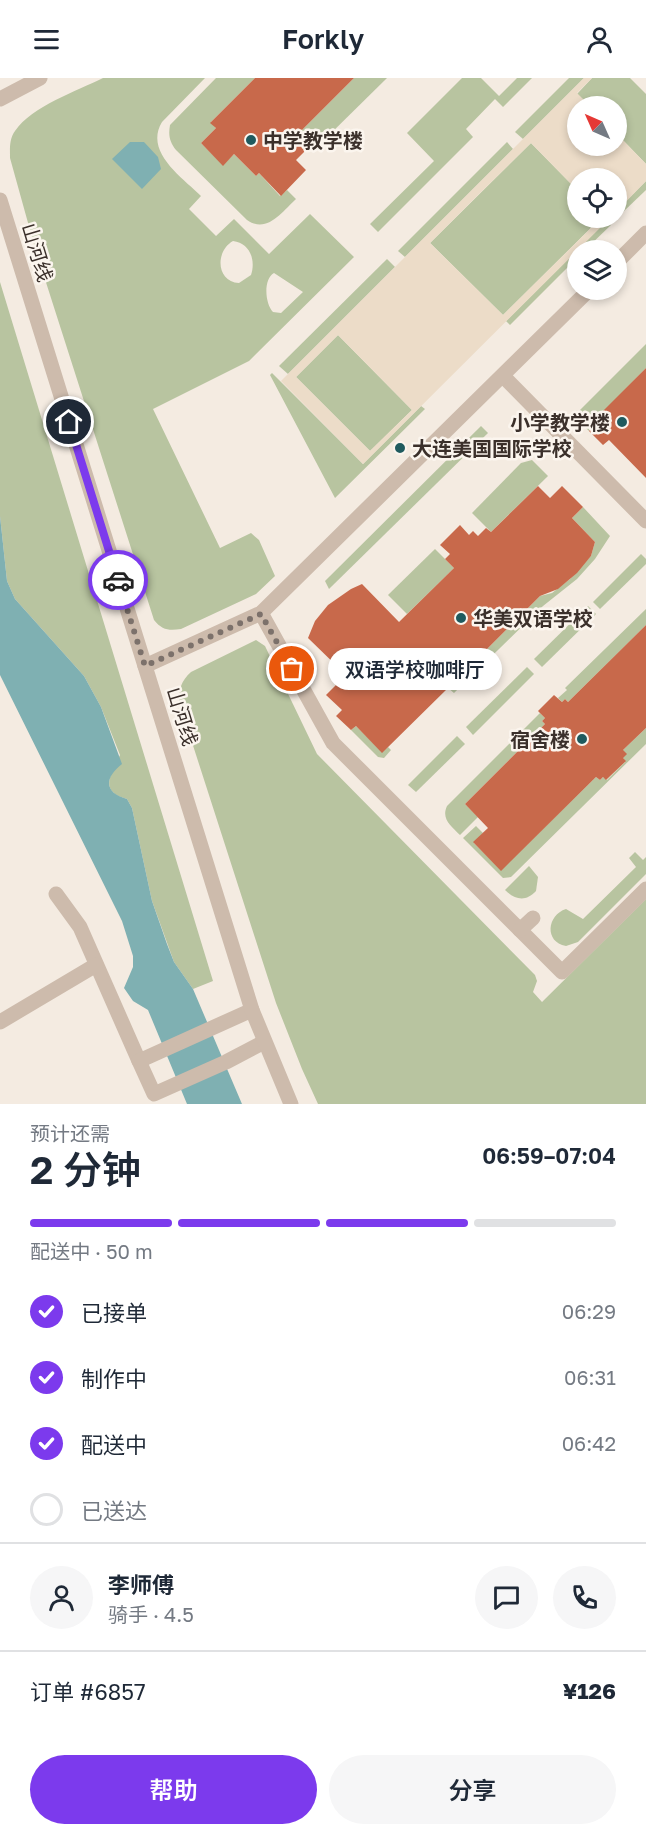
<!DOCTYPE html>
<html lang="zh">
<head>
<meta charset="utf-8">
<style>
	:root { --surface:#fff; --page:#f6f6f7; --text:#1f2937; --muted:#747a83; --line:#e0e1e3; --accent:#7c3aed }
	body { margin:0; font-family:"Golos Text","Noto Sans SC",sans-serif; background:var(--page); color:var(--text); height:100vh; display:flex; flex-direction:column; font-size:22px; white-space:nowrap }
	* { box-sizing:border-box; margin:0 }
	p { font-size:20px; color:var(--muted) }
	.icon { flex:none; width:33px; height:33px; fill:none; stroke:currentColor; stroke-width:2; stroke-linecap:round; stroke-linejoin:round }
	.map { position:relative; height:1026px; overflow:hidden }
	.details { display:flex; flex-direction:column; background:var(--surface); flex:1 }
	.details>* { flex:none }
	.needle { width:39px; rotate:315deg }
	.tools { position:absolute; left:567px; top:18px; display:grid; gap:12px }
	.tools a { display:grid; place-items:center; width:60px; height:60px; border-radius:50%; background:var(--surface); box-shadow:0 3px 9px #0003; font-size:30px }
	.pin { position:absolute; display:grid; place-items:center; width:51px; height:51px; color:#fff; margin:-26px; border:3px solid #fff; border-radius:50%; box-shadow:0 2px 6px #0007 }
	.courier { position:absolute; display:grid; place-items:center; width:60px; height:60px; margin:-30px; border:4px solid #7c3aed; border-radius:50%; background:#fff; color:#222; box-shadow:0 2px 8px #0007 }
	.bubble { position:absolute; height:42px; border-radius:21px; background:var(--surface); box-shadow:0 3px 9px #0003; font-size:20px; font-weight:600; line-height:42px; text-align:center }
	.summary em { font-style:normal; font-weight:600 }
	.summary div { display:flex; flex-direction:column-reverse }
	.summary { display:flex; align-items:center; justify-content:space-between; height:102px; padding:0 30px }
	h1 { font-size:39px; font-weight:600; line-height:45px }
	.bar { display:grid; grid-template-columns:repeat(4,1fr); gap:9px 6px; align-content:center; height:72px; padding:0 30px }
	.bar i { height:8px; border-radius:4px; background:var(--line) }
	.bar .on { background:var(--accent) }
	.bar p { grid-column:span 4 }
	.line { display:flex; align-items:center; gap:15px; padding:0 30px; border-top:2px solid var(--line) }
	.line div { flex:1 }
	.round { display:grid; place-items:center; flex:none; width:63px; height:63px; border-radius:32px; background:var(--page) }
	ol { padding:0 30px; list-style:none }
	li { display:flex; align-items:center; gap:18px; height:66px }
	li p { margin-inline-start:auto }
	li .icon { padding:6px; border-radius:50%; background:var(--accent); color:#fff; stroke-width:4 }
	li:last-child { color:var(--muted) }
	li i { width:33px; height:33px; border:3px solid var(--line); border-radius:50% }
	.cta { display:flex; gap:12px; margin-top:auto; padding:12px 30px }
	.cta a { flex:1; height:69px; border-radius:36px; background:var(--accent); color:#fff; font-size:24px; font-weight:600; line-height:69px; text-align:center }
	.cta a+a { background:var(--page); color:var(--text) }
	header { display:flex; justify-content:space-between; align-items:center; height:78px; padding:0 30px; background:var(--surface); font-size:27px; font-weight:600 }
	.map>svg:first-child { display:block }
</style>
</head>
<body>
<header><svg class="icon" aria-label="menu" viewBox="0 0 24 24"><path d="M4 6h16M4 12h16M4 18h16"/></svg>Forkly<svg class="icon" aria-label="person" viewBox="0 0 24 24"><circle cx="12" cy="8" r="4"/><path d="M4 21q1-7 8-7t8 7"/></svg></header>
<div class="map">
<svg width="646" height="1026" viewBox="0 0 646 1026">
	<rect width="100%" height="100%" fill="#f4ebe1"/>
	<g fill="#b8c4a0" fill-rule="evenodd">
		<path d="M 103,0 L 205,0 L 162,44 C 144,74 182,99 201,118 L 189,131 L 216,158 L 234,141 L 269,176 L 310,136 L 354,179 L 249,283 L 153,331 L 220,470 L 251,455 L 259,462 L 275,498 L 256,516 L 181,551 C 169,553 162,552 154,542 L 35,170 L 10,80 C 10,71 9,61 15,53 C 32,28 77,13 103,0 ZM 233,163 C 250,165 256,182 251,197 L 239,205 C 216,204 215,173 233,163 ZM 274,195 L 303,214 L 281,235 L 273,234 C 265,226 263,201 274,195 Z"/>
		<path d="M 216,0 L 255,0 L 211,44 L 216,50 L 201,65 L 223,87 L 234,76 L 256,98 L 259,95 L 280,118 L 287,112 L 296,121 C 282,134 267,156 247,142 L 176,72 C 170,64 168,58 170,47 Z"/>
		<polygon points="354,0 387,0 319,67 307,71 295,59"/>
		<polygon points="462,0 481,0 499,18 517,0 532,0 503,29 495,21 466,51 473,59 378,154 370,146 434,83 407,55"/>
		<polygon points="569,0 584,0 523,61 515,54"/>
		<polygon points="592,0 630,0 646,16 646,86 617,56 616,28 590,28 577,16"/>
		<polygon points="507,64 513,71 405,179 398,173"/>
		<polygon points="531,65 577,112 578,140 601,140 503,237 430,165"/>
		<polygon points="646,103 646,112 623,134 619,130"/>
		<polygon points="606,143 611,147 585,172 578,172 577,180 510,247 506,243"/>
		<polygon points="387,181 395,189 288,296 279,288"/>
		<path d="M 0,204 L 213,903 L 193,911 L 174,884 L 152,823 L 132,730 L 127,721 C 98,713 111,697 120,677 L 101,629 L 84,598 L 15,521 L 7,503 L 0,438 Z"/>
		<polygon points="338,257 412,332 370,373 296,299"/>
		<polygon points="646,266 646,290 604,333 606,335 589,353 574,338"/>
		<polygon points="272,295 363,386 421,328 425,331 335,420 270,297"/>
		<polygon points="481,348 488,355 329,511 325,503"/>
		<polygon points="532,382 548,398 491,454 472,435 521,385"/>
		<polygon points="583,429 610,458 595,481 577,501 543,528 454,615 448,610 457,610 468,599 468,590 540,518 552,515 570,501 591,478 595,464 572,440"/>
		<polygon points="435,471 454,490 407,536 388,517"/>
		<polygon points="641,476 646,481 646,486 600,531 593,524"/>
		<polygon points="588,528 596,536 542,589 534,581"/>
		<polygon points="646,531 646,547 568,624 565,621 562,624 558,620 567,612 565,610"/>
		<path d="M 256,562 L 265,568 L 317,676 L 535,897 L 537,903 L 533,914 L 542,924 L 646,821 L 646,1026 L 318,1026 L 302,991 L 276,925 L 179,624 C 179,611 181,603 191,594 Z"/>
		<polygon points="527,589 534,596 473,657 466,649"/>
		<path d="M 540,635 L 545,640 L 542,643 L 545,646 L 465,726 L 478,739 L 460,757 C 451,748 441,741 447,728 Z"/>
		<polygon points="356,648 382,674 388,669 391,672 384,680 378,679 351,652"/>
		<polygon points="646,650 646,666 511,799 503,800 463,760 476,748 483,755 474,765 501,792 596,699 600,702 603,699 607,702 625,684 623,680 623,672"/>
		<polygon points="457,658 465,666 416,714 408,707"/>
		<path d="M 635,774 L 643,782 L 646,779 L 646,796 L 578,864 L 566,868 C 544,864 547,837 566,831 L 583,841 L 636,789 L 629,780 Z"/>
		<path d="M 529,788 L 538,799 L 536,813 C 526,824 515,822 505,812 Z"/>
	</g>
	<path fill="#ecdcc8" fill-rule="evenodd" d="M 584,0 L 592,0 L 577,15 L 590,28 L 578,28 L 578,68 L 616,68 L 617,56 L 646,86 L 646,103 L 617,133 L 616,100 L 578,100 L 577,112 L 531,65 L 475,120 L 430,165 L 503,237 L 601,140 L 610,140 L 363,386 L 281,303 ZM 338,257 L 412,332 L 370,373 L 296,299 Z"/>
	<g fill="#7fb0b2">
		<polygon points="130,64 144,64 158,79 161,91 142,111 112,81"/>
		<path d="M 0,438 L 7,503 L 15,521 L 84,598 L 101,629 L 122,686 C 104,700 104,715 127,721 L 132,730 L 152,823 L 167,866 L 174,884 L 193,911 L 242,1026 L 187,1026 L 148,932 L 133,923 L 124,910 L 133,889 L 133,878 L 122,843 L 0,597 Z"/>
	</g>
	<g fill="#c8694b">
		<polygon points="255,0 354,0 295,59 307,71 296,82 306,92 281,118 259,95 256,98 234,76 223,88 201,65 216,50 210,45"/>
		<polygon points="646,290 646,400 609,362 603,367 589,353 606,335 603,333"/>
		<polygon points="538,408 550,420 562,408 583,429 572,440 595,464 591,478 577,495 558,511 540,518 469,589 468,599 457,610 448,610 382,675 356,648 351,652 336,638 342,632 326,617 346,597 308,560 315,543 328,527 351,511 362,506 399,544 454,490 445,481 450,476 440,467 460,447 469,457 473,453 478,458 486,450 491,454"/>
		<polygon points="646,547 646,650 623,672 627,676 623,680 626,683 606,702 603,699 600,702 596,699 501,793 473,764 488,750 465,726 545,646 542,643 545,640 538,633 554,617 562,624 565,621 568,624"/>
	</g>
	<g fill="none" stroke-linecap="round" stroke-linejoin="round">
		<g stroke="#cdbbac" stroke-width="15">
			<polyline points="616,185 646,155"/>
			<polyline points="503,298 646,443"/>
			<polyline points="261,535 333,665 562,894 646,811"/>
			<polyline points="145,588 261,535 589,212"/>
			<polyline points="56,816 80,849 139,983"/>
			<polyline points="520,852 533,840"/>
			<polyline points="252,932 139,983 154,1016 226,984 264,964"/>
			<polyline points="0,944 96,887"/>
		</g>
		<g stroke="#cdbbac" stroke-width="15">
			<polyline points="0,21 40,0"/>
			<polyline points="0,122 252,932 291,1026"/>
		</g>
	</g>
	<g fill="none" stroke-linecap="round" stroke-linejoin="round">
		<polyline stroke="#7c716b" stroke-width="6" stroke-dasharray="0 10.8" points="118,502 145,588 261,536 292,591"/>
		<polyline stroke="#7c3aed" stroke-width="8" points="69,344 118,502"/>
	</g>
	<g fill="#1f5a5e" stroke="#fbf5ee" stroke-width="2">
		<circle cx="251" cy="62" r="6"/>
		<circle cx="622" cy="344" r="6"/>
		<circle cx="400" cy="370" r="6"/>
		<circle cx="461" cy="540" r="6"/>
		<circle cx="582" cy="661" r="6"/>
	</g>
	<g text-anchor="middle" dominant-baseline="central" stroke-width="5" stroke-linejoin="round" paint-order="stroke">
		<g font-size="20" font-weight="bold" fill="#3b302b" stroke="#fbf5ee" text-anchor="start">
			<text x="263" y="62">中学教学楼</text>
			<text x="610" y="344" text-anchor="end">小学教学楼</text>
			<text x="412" y="370">大连美国国际学校</text>
			<text x="473" y="540">华美双语学校</text>
			<text x="570" y="661" text-anchor="end">宿舍楼</text>
		</g>
		<g font-size="20" fill="#3b302b" stroke="#fbf5ee">
			<text transform="translate(38 174) rotate(73)">山河线</text>
			<text transform="translate(183 638) rotate(73)">山河线</text>
		</g>
	</g>
</svg>
<div class="tools">
<a><svg class="needle" viewBox="-14 -14 28 28"><path d="M0-13l5 13h-10z" fill="#e53935"/><path d="M0 13l5-13h-10z" fill="#747a83"/></svg></a>
<a><svg class="icon" aria-label="locate" viewBox="0 0 24 24"><circle cx="12" cy="12" r="6"/><path d="M12 2v4M12 18v4M2 12h4M18 12h4"/></svg></a>
<a><svg class="icon" aria-label="layers" viewBox="0 0 24 24"><path d="M12 4l9 5-9 5-9-5zM3 14l9 5 9-5"/></svg></a>
</div>
<div class="pin" style="left:292px;top:591px;background:#ea580c"><svg class="icon" aria-label="bag" viewBox="0 0 24 24"><path d="M5 8h14l-1 12H6zM9 8a3 3 0 0 1 6 0"/></svg></div>
<div class="pin" style="left:69px;top:344px;background:#1f2937"><svg class="icon" aria-label="home" viewBox="0 0 24 24"><path d="M3 11l9-7 9 7M6 9v11h12V9"/></svg></div>
<div class="courier" style="left:118px;top:502px"><svg class="icon" aria-label="car" viewBox="0 0 24 24"><path d="M5 17H2v-5l4-1 3-4h7l3 4 3 1v5h-3M9 17h6M6 11h13"/><circle cx="7" cy="17" r="2"/><circle cx="17" cy="17" r="2"/></svg></div>
<div class="bubble" style="left:328px;top:570px;width:174px">双语学校咖啡厅</div>
</div>
<section class="details">
<div class="summary"><div><h1>2 分钟</h1><p>预计还需</p></div><em>06:59–07:04</em></div>
<div class="bar"><i class="on"></i><i class="on"></i><i class="on"></i><i></i><p>配送中 · 50 m</p></div>
<ol>
<li><svg class="icon" aria-label="check" viewBox="0 0 24 24"><path d="M5 12l5 5 9-10"/></svg>已接单<p>06:29</p></li>
<li><svg class="icon" aria-label="check" viewBox="0 0 24 24"><path d="M5 12l5 5 9-10"/></svg>制作中<p>06:31</p></li>
<li><svg class="icon" aria-label="check" viewBox="0 0 24 24"><path d="M5 12l5 5 9-10"/></svg>配送中<p>06:42</p></li>
<li><i></i>已送达</li>
</ol>
<div class="line" style="height:108px"><a class="round"><svg class="icon" aria-label="person" viewBox="0 0 24 24"><circle cx="12" cy="8" r="4"/><path d="M4 21q1-7 8-7t8 7"/></svg></a><div><b>李师傅</b><p>骑手 · 4.5</p></div><a class="round"><svg class="icon" aria-label="chat" viewBox="0 0 24 24"><path d="M4 5h16v11H9l-5 4z"/></svg></a><a class="round"><svg class="icon" aria-label="phone" viewBox="0 0 24 24"><path d="M5 4h4l2 5-3 2q2 4 5 5l2-3 5 2v4C11 20 4 13 5 4z"/></svg></a></div>
<div class="line" style="height:78px"><div>订单 #6857</div><b>¥126</b></div>
<div class="cta"><a>帮助</a><a>分享</a></div>
</section>
</body>
</html>
